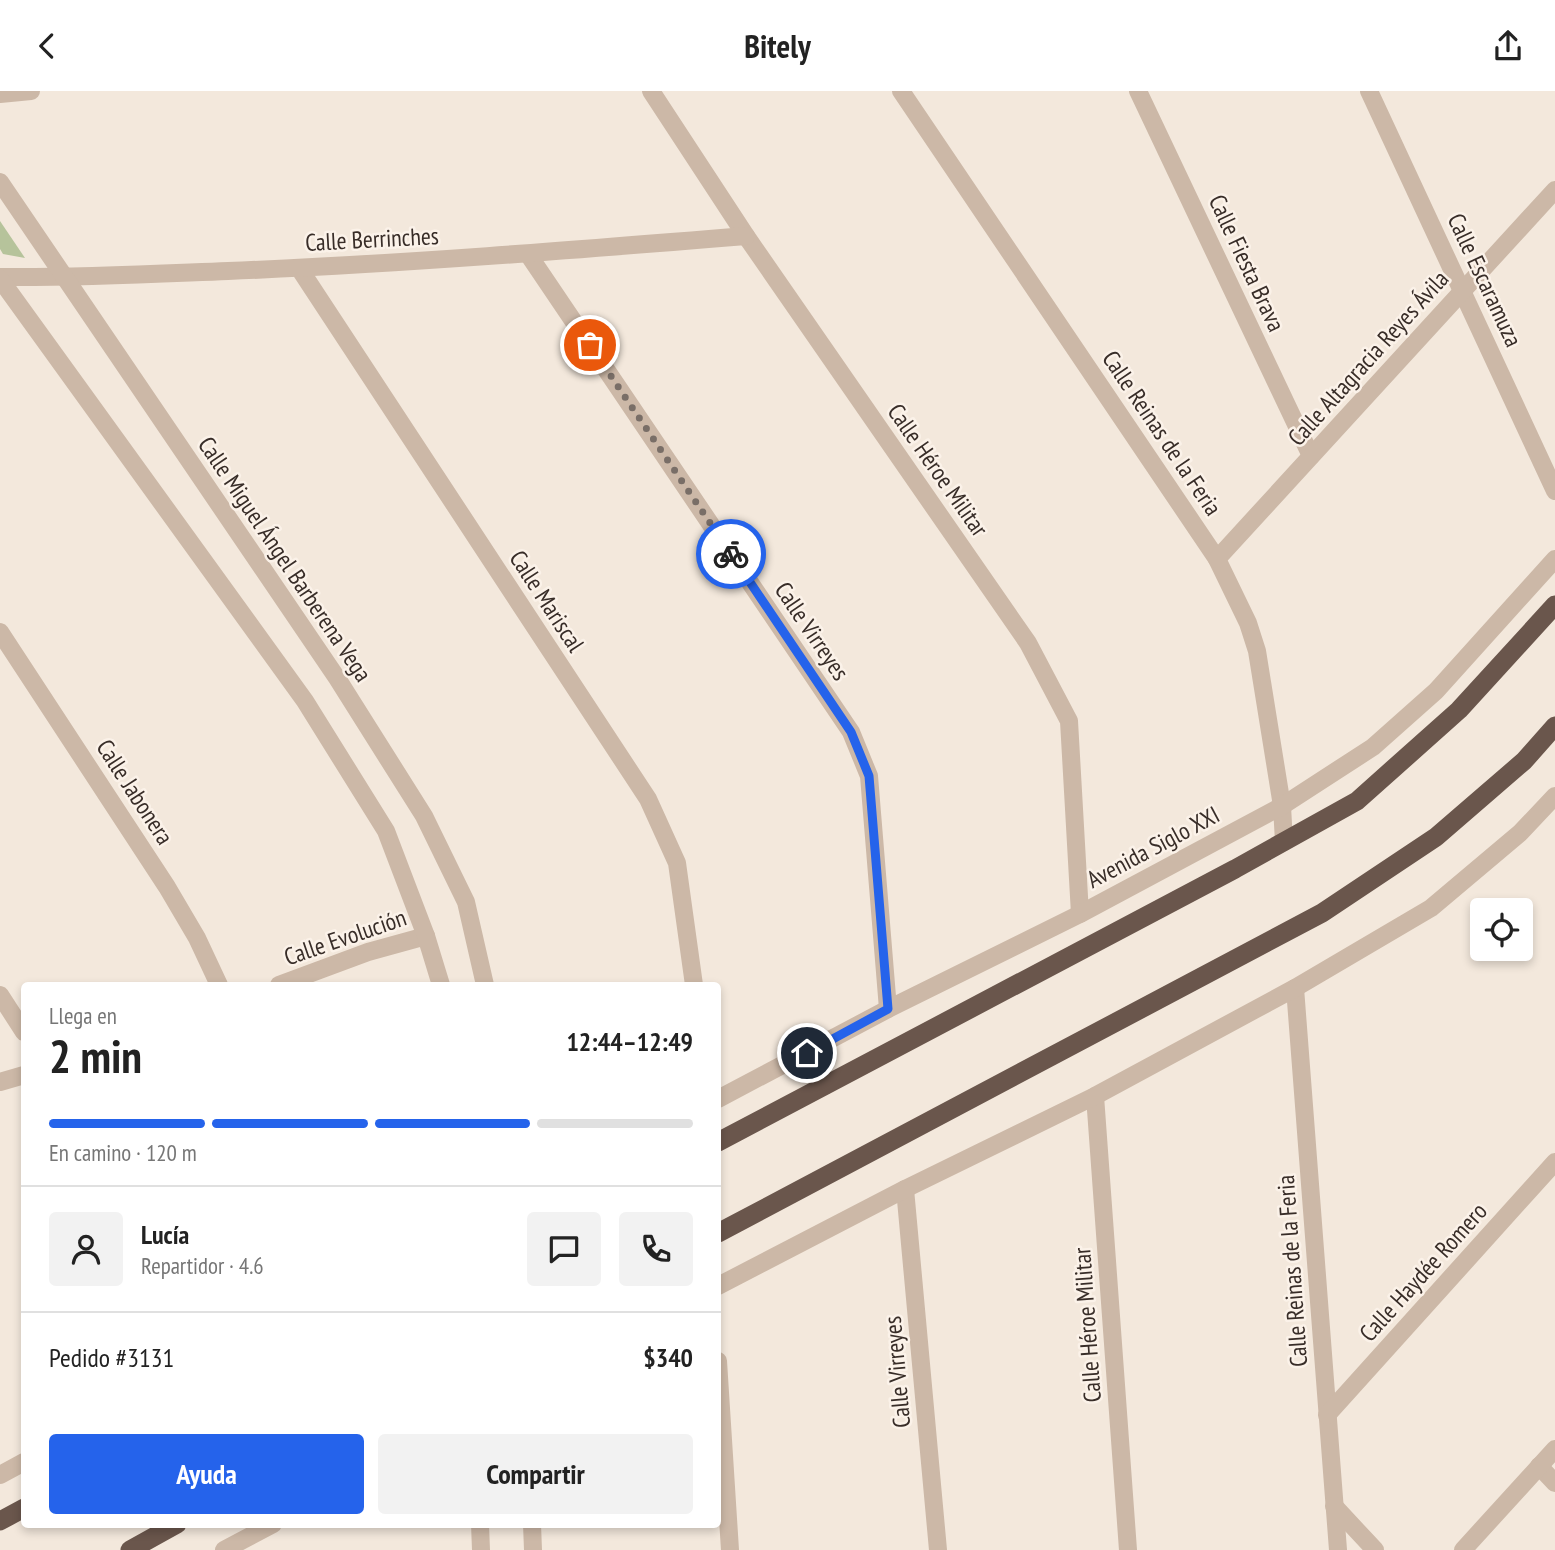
<!DOCTYPE html>
<html lang="es">
<head>
<meta charset="utf-8">
<style>
	:root { --surface:#fff; --page:#f2f2f2; --text:#222; --muted:#767676; --line:#e0e0e0; --accent:#2563eb }
	body { margin:0; font-family:"PT Sans Narrow",sans-serif; background:var(--page); color:var(--text); height:100vh; display:flex; flex-direction:column; font-size:26px; white-space:nowrap }
	* { box-sizing:border-box; margin:0 }
	p { font-size:23px; color:var(--muted) }
	.icon { flex:none; width:38px; height:38px; fill:none; stroke:currentColor; stroke-width:2; stroke-linecap:round; stroke-linejoin:round }
	.map { position:relative; flex:1; overflow:hidden }
	.panel { position:absolute; left:21px; top:891px; width:700px; height:546px; display:flex; flex-direction:column; background:var(--surface); border-radius:7px; box-shadow:0 4px 10px #0003 }
	.panel>* { flex:none }
	.buttons { position:absolute; left:1470px; top:807px; display:grid; gap:14px }
	.buttons a { display:grid; place-items:center; width:63px; height:63px; border-radius:7px; background:var(--surface); box-shadow:0 4px 10px #0003; font-size:35px }
	.pin { position:absolute; display:grid; place-items:center; width:60px; height:60px; color:#fff; margin:-30px; border:4px solid #fff; border-radius:50%; box-shadow:0 2px 7px #0007 }
	.courier { position:absolute; display:grid; place-items:center; width:70px; height:70px; margin:-35px; border:5px solid #2563eb; border-radius:50%; background:#fff; color:#222; box-shadow:0 2px 9px #0007 }
	.summary em { font-style:normal; font-weight:700 }
	.summary div { display:flex; flex-direction:column-reverse }
	.summary { display:flex; align-items:center; justify-content:space-between; height:119px; padding:0 28px }
	h1 { font-size:46px; font-weight:700; line-height:52px }
	.bar { display:grid; grid-template-columns:repeat(4,1fr); gap:10px 7px; align-content:center; height:84px; padding:0 28px }
	.bar i { height:9px; border-radius:5px; background:var(--line) }
	.bar .current { background:var(--accent) }
	.bar p { grid-column:span 4 }
	.line { display:flex; align-items:center; gap:18px; padding:0 28px; border-top:2px solid var(--line) }
	.line div { flex:1 }
	.round { display:grid; place-items:center; flex:none; width:74px; height:74px; border-radius:7px; background:var(--page) }
	.button { display:flex; gap:14px; margin-top:auto; padding:14px 28px }
	.button a { flex:1; height:80px; border-radius:7px; background:var(--accent); color:#fff; font-size:28px; font-weight:700; line-height:80px; text-align:center }
	.button a+a { background:var(--page); color:var(--text) }
	header { display:flex; justify-content:space-between; align-items:center; height:91px; padding:0 28px; background:var(--surface); font-size:32px; font-weight:700 }
	.map>svg:first-child { display:block }
</style>
</head>
<body>
<header><svg class="icon" aria-label="back" viewBox="0 0 24 24"><path d="M15 5l-7 7 7 7"/></svg>Bitely<svg class="icon" aria-label="share" viewBox="0 0 24 24"><path d="M12 15V3M7 8l5-5 5 5M5 13v7h14v-7"/></svg></header>
<div class="map">
<svg width="1555" height="1459" viewBox="0 0 1555 1459">
	<rect width="100%" height="100%" fill="#f3e8dc"/>
	<polygon fill="#b6c39b" points="0,130 25,167 3,163 0,158"/>
	<g fill="none" stroke-linecap="round" stroke-linejoin="round">
		<g stroke="#ccb8a7" stroke-width="18">
			<polyline points="651,0 746,145 1028,552 1069,630 1080,823"/>
			<polyline points="901,0 1217,468 1248,532 1257,560 1282,715 1284,751"/>
			<polyline points="1138,0 1311,365"/>
			<polyline points="1369,0 1555,400"/>
			<polyline points="0,3 31,0"/>
			<polyline points="528,163 851,641 869,685 888,918"/>
			<polyline points="299,177 648,708 677,772 694,894"/>
			<path d="M 0,186 C 76,187 152,183 228,180 C 401,173 574,159 746,145"/>
			<polyline points="1217,468 1555,99"/>
			<polyline points="0,541 167,796 197,847 219,894"/>
			<polyline points="279,894 368,861 426,845"/>
			<polyline points="1295,897 1338,1459"/>
			<polyline points="0,904 24,941"/>
			<polyline points="0,991 24,984"/>
			<polyline points="1095,1005 1128,1459"/>
			<polyline points="905,1098 938,1459"/>
			<polyline points="718,1270 730,1459"/>
			<polyline points="1327,1324 1555,1071"/>
			<polyline points="1539,1375 1555,1392"/>
			<polyline points="1334,1415 1375,1459"/>
			<polyline points="1463,1459 1555,1358"/>
		</g>
		<g stroke="#ccb8a7" stroke-width="18">
			<polyline points="0,91 337,587 424,725 466,811 485,894"/>
			<polyline points="0,188 305,610 386,740 426,845 441,894"/>
			<polyline points="718,1008 888,918 1080,823 1282,715 1373,656 1436,600 1555,468"/>
			<polyline points="718,1195 905,1098 1095,1005 1295,897 1431,817 1520,742 1555,705"/>
			<polyline points="0,1384 24,1371"/>
			<polyline points="480,1433 481,1459"/>
			<polyline points="532,1433 533,1459"/>
			<polyline points="224,1459 273,1433"/>
		</g>
		<g stroke="#6a564c" stroke-width="19">
			<polyline points="807,962 825,994"/>
			<polyline points="718,1051 1235,778 1357,710 1459,619 1555,514"/>
			<polyline points="718,1142 1322,822 1436,746 1524,670 1555,635"/>
			<polyline points="0,1430 24,1417"/>
			<polyline points="130,1459 177,1433"/>
		</g>
	</g>
	<g fill="none" stroke-linecap="round" stroke-linejoin="round">
		<polyline stroke="#796e67" stroke-width="7" stroke-dasharray="0 12.6" points="590,254 731,463"/>
		<polyline stroke="#2563eb" stroke-width="9" points="731,463 851,641 869,685 888,918 807,962"/>
	</g>
	<g text-anchor="middle" dominant-baseline="central" stroke-width="5" stroke-linejoin="round" paint-order="stroke">
		<g font-size="24" fill="#382d28" stroke="#fbf2e9">
			<text transform="translate(372 148) rotate(-3)">Calle Berrinches</text>
			<text transform="translate(1247 172) rotate(65)">Calle Fiesta Brava</text>
			<text transform="translate(1485 189) rotate(65)">Calle Escaramuza</text>
			<text transform="translate(1368 267) rotate(-48)">Calle Altagracia Reyes Ávila</text>
			<text transform="translate(1162 342) rotate(56)">Calle Reinas de la Feria</text>
			<text transform="translate(938 379) rotate(55)">Calle Héroe Militar</text>
			<text transform="translate(285 468) rotate(56)">Calle Miguel Ángel Barberena Vega</text>
			<text transform="translate(547 510) rotate(57)">Calle Mariscal</text>
			<text transform="translate(812 540) rotate(56)">Calle Virreyes</text>
			<text transform="translate(135 701) rotate(57)">Calle Jabonera</text>
			<text transform="translate(1153 756) rotate(-28)">Avenida Siglo XXI</text>
			<text transform="translate(345 846) rotate(-19)">Calle Evolución</text>
			<text transform="translate(1292 1180) rotate(-94)">Calle Reinas de la Feria</text>
			<text transform="translate(1423 1181) rotate(-48)">Calle Haydée Romero</text>
			<text transform="translate(1087 1234) rotate(-94)">Calle Héroe Militar</text>
			<text transform="translate(897 1281) rotate(-95)">Calle Virreyes</text>
		</g>
	</g>
</svg>
<div class="buttons">
<a><svg class="icon" aria-label="locate" viewBox="0 0 24 24"><circle cx="12" cy="12" r="6"/><path d="M12 2v4M12 18v4M2 12h4M18 12h4"/></svg></a>
</div>
<div class="pin" style="left:590px;top:254px;background:#ea580c"><svg class="icon" aria-label="bag" viewBox="0 0 24 24"><path d="M5 8h14l-1 12H6zM9 8a3 3 0 0 1 6 0"/></svg></div>
<div class="pin" style="left:807px;top:962px;background:#1f2937"><svg class="icon" aria-label="home" viewBox="0 0 24 24"><path d="M3 11l9-7 9 7M6 9v11h12V9"/></svg></div>
<div class="courier" style="left:731px;top:463px"><svg class="icon" aria-label="bike" viewBox="0 0 24 24"><circle cx="6" cy="16" r="4"/><circle cx="18" cy="16" r="4"/><path d="M6 16l4-8h5l3 8M10 8l3 8H6M13 5h3"/></svg></div>
<section class="panel">
<div class="summary"><div><h1>2 min</h1><p>Llega en</p></div><em>12:44–12:49</em></div>
<div class="bar"><i class="current"></i><i class="current"></i><i class="current"></i><i></i><p>En camino · 120 m</p></div>
<div class="line" style="height:126px"><a class="round"><svg class="icon" aria-label="person" viewBox="0 0 24 24"><circle cx="12" cy="8" r="4"/><path d="M4 21q1-7 8-7t8 7"/></svg></a><div><b>Lucía</b><p>Repartidor · 4.6</p></div><a class="round"><svg class="icon" aria-label="chat" viewBox="0 0 24 24"><path d="M4 5h16v11H9l-5 4z"/></svg></a><a class="round"><svg class="icon" aria-label="phone" viewBox="0 0 24 24"><path d="M5 4h4l2 5-3 2q2 4 5 5l2-3 5 2v4C11 20 4 13 5 4z"/></svg></a></div>
<div class="line" style="height:91px"><div>Pedido #3131</div><b>$340</b></div>
<div class="button"><a>Ayuda</a><a>Compartir</a></div>
</section>
</div>
</body>
</html>
